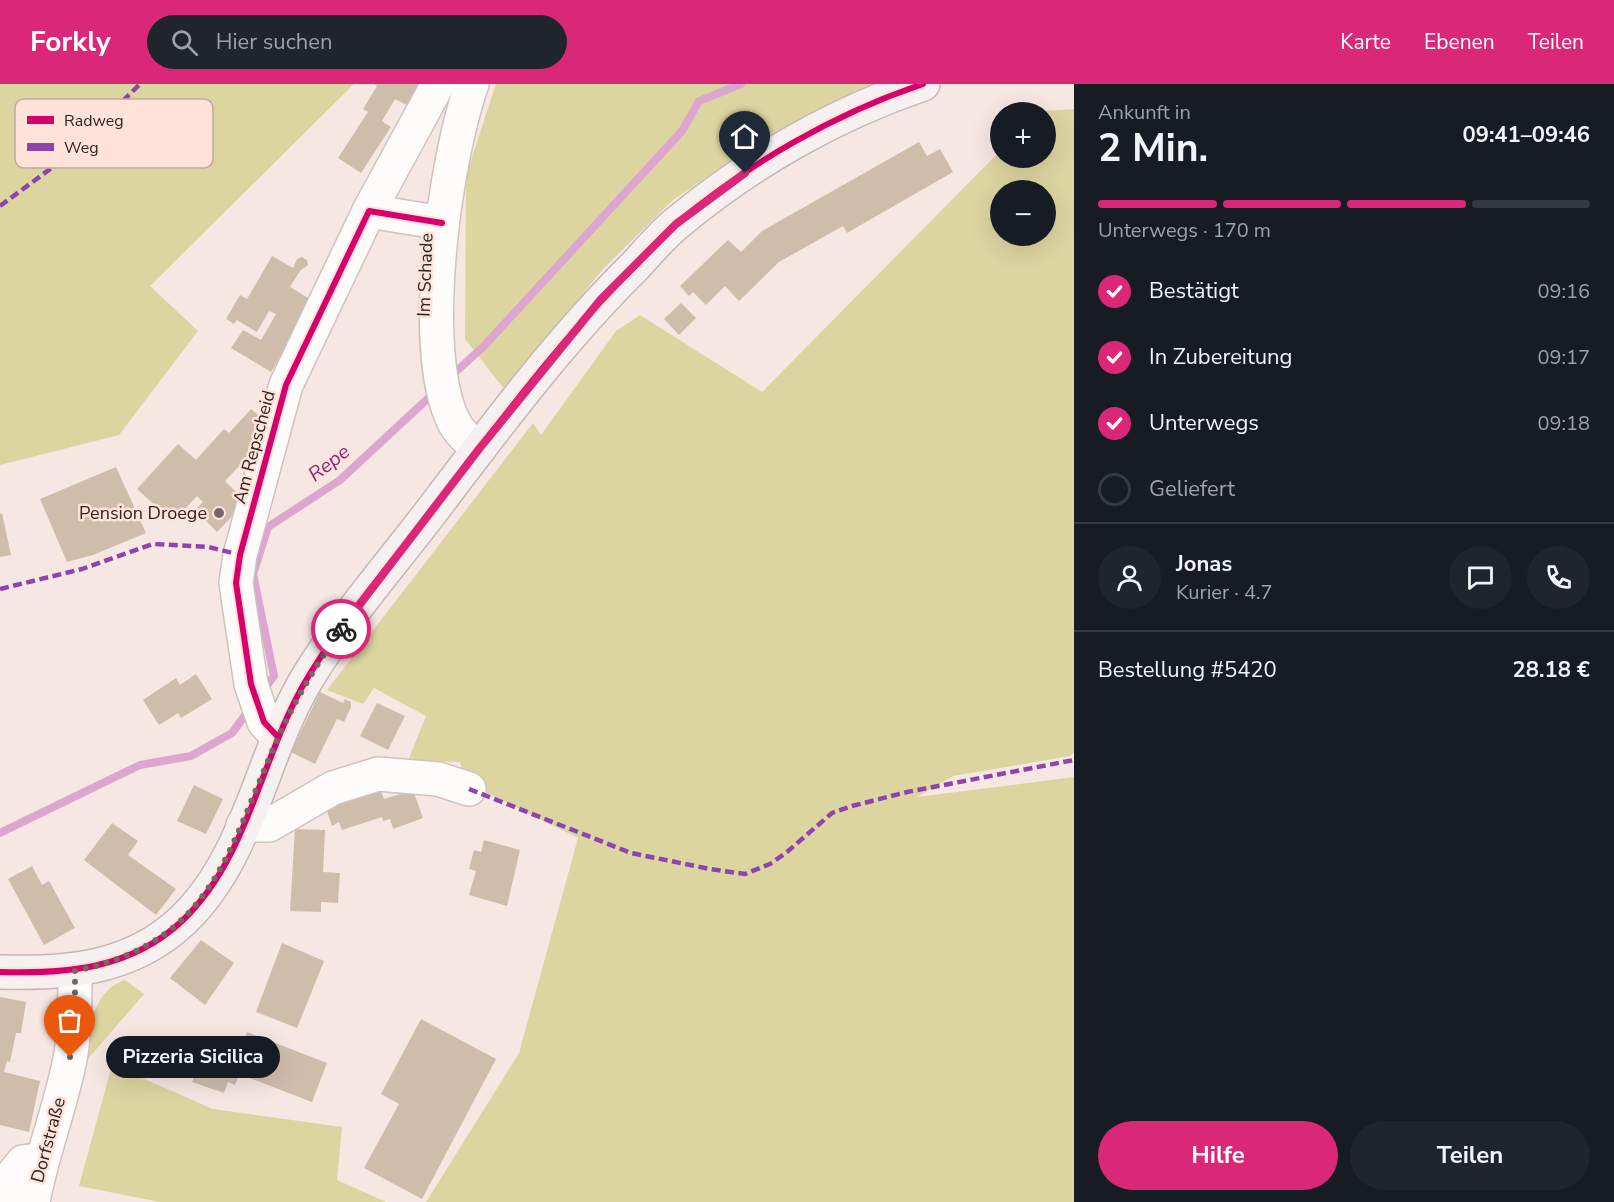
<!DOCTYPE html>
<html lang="de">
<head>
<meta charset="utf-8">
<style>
	:root { --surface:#171b24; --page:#20242c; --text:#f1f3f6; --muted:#9ea1a6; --line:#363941; --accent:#db2777 }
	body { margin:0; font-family:"Nunito Sans",sans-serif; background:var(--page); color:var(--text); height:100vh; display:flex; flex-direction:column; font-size:22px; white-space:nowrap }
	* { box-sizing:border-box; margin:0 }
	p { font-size:20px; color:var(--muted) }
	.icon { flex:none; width:33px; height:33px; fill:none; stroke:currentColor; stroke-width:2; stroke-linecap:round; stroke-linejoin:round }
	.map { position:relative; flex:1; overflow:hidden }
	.panel { display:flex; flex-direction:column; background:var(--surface); width:540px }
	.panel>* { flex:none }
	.fabs { position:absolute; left:990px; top:18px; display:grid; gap:12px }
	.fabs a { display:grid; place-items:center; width:66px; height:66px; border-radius:50%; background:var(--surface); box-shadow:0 6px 24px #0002; font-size:30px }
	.pin { position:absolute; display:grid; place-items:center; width:51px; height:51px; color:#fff; margin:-62px -26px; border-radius:50% 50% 50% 0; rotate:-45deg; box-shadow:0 0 6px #0007 }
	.pin .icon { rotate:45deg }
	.courier { position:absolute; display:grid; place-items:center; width:60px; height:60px; margin:-30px; border:4px solid #db2777; border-radius:50%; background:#fff; color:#222; box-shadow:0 2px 8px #0007 }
	.bubble { position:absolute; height:42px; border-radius:21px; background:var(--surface); box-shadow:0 6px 24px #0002; font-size:20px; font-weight:700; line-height:42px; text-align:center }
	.summary em { font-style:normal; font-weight:700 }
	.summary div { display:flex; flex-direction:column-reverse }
	.summary { display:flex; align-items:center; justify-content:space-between; height:102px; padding:0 24px }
	h1 { font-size:39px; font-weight:700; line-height:45px }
	.bar { display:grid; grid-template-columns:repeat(4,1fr); gap:9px 6px; align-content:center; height:72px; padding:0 24px }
	.bar i { height:8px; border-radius:4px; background:var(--line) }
	.bar .selected { background:var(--accent) }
	.bar p { grid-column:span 4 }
	.line { display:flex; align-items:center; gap:15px; padding:0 24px; border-top:2px solid var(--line) }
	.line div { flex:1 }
	.round { display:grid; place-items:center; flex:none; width:63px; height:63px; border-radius:32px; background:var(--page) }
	ol { padding:0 24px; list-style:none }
	li { display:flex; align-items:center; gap:18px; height:66px }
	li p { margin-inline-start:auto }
	li .icon { padding:6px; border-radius:50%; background:var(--accent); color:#fff; stroke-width:4 }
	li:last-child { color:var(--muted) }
	li i { width:33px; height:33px; border:3px solid var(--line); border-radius:50% }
	.primary-button { display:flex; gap:12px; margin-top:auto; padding:12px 24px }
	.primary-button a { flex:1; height:69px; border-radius:36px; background:var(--accent); color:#fff; font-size:24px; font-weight:700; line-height:69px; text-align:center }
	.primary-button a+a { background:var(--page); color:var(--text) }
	header { display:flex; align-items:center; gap:36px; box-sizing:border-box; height:84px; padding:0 30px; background:var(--accent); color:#fff }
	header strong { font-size:28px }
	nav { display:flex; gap:33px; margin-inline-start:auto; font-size:21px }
	.search { width:420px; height:54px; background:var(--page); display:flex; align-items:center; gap:15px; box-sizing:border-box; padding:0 21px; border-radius:33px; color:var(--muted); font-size:22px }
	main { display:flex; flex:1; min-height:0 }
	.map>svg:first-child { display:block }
</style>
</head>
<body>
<header>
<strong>Forkly</strong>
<div class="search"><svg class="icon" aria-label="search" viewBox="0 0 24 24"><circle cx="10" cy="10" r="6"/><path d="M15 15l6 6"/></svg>Hier suchen</div>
<nav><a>Karte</a><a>Ebenen</a><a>Teilen</a></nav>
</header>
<main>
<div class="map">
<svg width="1074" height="1118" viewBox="0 0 1074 1118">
	<rect width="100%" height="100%" fill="#f7e7e2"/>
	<g fill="#ddd5a0" fill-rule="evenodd">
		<polygon points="0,0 354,0 150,202 198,247 119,351 0,381"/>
		<polygon points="496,0 870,0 763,54 673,116 604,184 504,305 465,255 466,91"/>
		<path d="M 1074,25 L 1074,668 L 1070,672 L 953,692 L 917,713 L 1074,693 L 1074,1118 L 426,1118 L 519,969 L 578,754 L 465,698 L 460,678 L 408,677 L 426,632 L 374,604 L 363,620 L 327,606 L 533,339 L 541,351 L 616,247 L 640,231 L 762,308 L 1000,67 L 1000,74 L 1046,74 L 1046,28 L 1040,27 ZM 1000,106 L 1046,106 L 1046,152 L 1000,152 Z"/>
		<path d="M 125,896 L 144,910 L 81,983 C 88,953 91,906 125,896 Z"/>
		<polygon points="112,981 213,1025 342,1043 337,1096 386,1118 160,1118 79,1102"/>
	</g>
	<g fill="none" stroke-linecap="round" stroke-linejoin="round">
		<g stroke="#dca6d0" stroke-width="8">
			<polyline points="450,293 484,262 682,47 699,17 741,0"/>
			<polyline points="263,607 274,592 253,490 268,443 340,396 435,308"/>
			<polyline points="0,749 140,681 191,672 232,649 249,626"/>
		</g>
	</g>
	<g fill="#cfbdac">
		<polygon points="374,0 419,0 423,3 411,23 395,15 382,37 391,43 361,89 338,74 368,28 363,25 377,2"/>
		<polygon points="919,58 927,72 940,65 953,88 847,149 843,142 779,178 739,217 725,202 706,221 693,208 689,212 680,202 728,156 741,168 762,147"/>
		<polygon points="272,172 293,184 297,175 302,173 307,176 308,181 300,187 290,203 313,217 271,288 231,264 243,246 261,256 276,230 269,227 257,248 237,236 234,240 226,235 240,211 247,215"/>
		<polygon points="681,219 696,234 679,251 664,235"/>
		<polygon points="251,325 267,338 263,357 225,397 246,418 217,448 195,426 203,418 197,412 173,438 137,405 178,360 196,376 224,345 229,349"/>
		<polygon points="116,383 146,449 93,471 67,478 40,415"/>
		<polygon points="2,429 11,471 0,473 0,430"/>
		<polygon points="196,590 212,615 181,634 178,629 159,641 143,616 176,594 180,601"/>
		<polygon points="320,608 343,619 345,615 351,618 351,623 344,638 337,635 315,680 291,668"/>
		<polygon points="377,619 405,632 388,666 360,652"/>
		<polygon points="194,701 223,715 206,750 177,737"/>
		<polygon points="380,705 384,715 413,706 423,734 393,745 390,735 383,737 382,733 342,746 339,738 332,742 327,727 335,724 333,720"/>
		<polygon points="112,739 138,757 128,771 176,805 156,831 84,776"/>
		<polygon points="295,745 325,746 323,788 340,789 338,819 321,818 321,828 290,827"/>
		<polygon points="484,756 520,766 507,822 469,811 476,787 469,785 474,766 481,768"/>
		<polygon points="32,782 42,801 49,797 75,844 44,861 8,795"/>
		<polygon points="201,856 234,879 205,921 170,894"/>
		<polygon points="282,859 324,877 297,944 256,928"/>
		<polygon points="0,913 26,918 21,949 16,949 10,978 7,977 4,988 40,997 29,1048 0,1041"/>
		<polygon points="421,935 496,975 422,1115 364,1084 399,1020 381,1010"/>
		<polygon points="247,948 327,979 312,1018 239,990 235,1001 228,998 224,1009 192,998 206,960 238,972"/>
	</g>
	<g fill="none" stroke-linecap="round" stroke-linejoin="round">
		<g stroke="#cfc3bf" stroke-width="36">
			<g id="minor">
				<path d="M 472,0 C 445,76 419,260 452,334 C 458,348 468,356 479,365"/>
				<polyline points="369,127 438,0"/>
				<polyline points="278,653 264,638 251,600 236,499 240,471 286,301 369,127 442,139"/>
				<polyline points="243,741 269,741 333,704 378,690 438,695 469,705"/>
				<polyline points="7,1118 14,1089 23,1078 40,1076"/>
				<path d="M 33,1118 C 42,1068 62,1020 71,970 C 75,942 75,915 75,887"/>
			</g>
		</g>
		<g stroke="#c6b7b6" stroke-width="36">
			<path id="major" d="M 0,888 C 67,890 131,885 182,837 C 250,773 261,670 308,593 C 345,532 394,477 437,420 C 499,338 562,254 635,182 C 649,167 662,151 677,139 C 749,79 834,30 923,0"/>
		</g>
		<use href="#minor" stroke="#fefbfb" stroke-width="33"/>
		<use href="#major" stroke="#f6f0f0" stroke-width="33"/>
		<g stroke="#8e44ad" stroke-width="4.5" stroke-dasharray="9 4.5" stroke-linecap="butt">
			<polyline points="0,122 65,74 140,0"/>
			<polyline points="0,505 82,485 153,460 209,463 240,471"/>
			<polyline points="469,705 631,769 710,785 745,790 770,780 787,768 832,729 852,722 907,708 1074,676"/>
		</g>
		<g stroke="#ffe3da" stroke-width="10">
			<g id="cycleway">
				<polyline points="278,653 264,638 251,600 236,499 240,471 286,301 369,127 442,139"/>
				<path d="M 0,888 C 67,890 131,885 182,837 C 250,773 261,670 308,593 C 345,532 394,477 437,420 C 499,338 562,254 635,182 C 649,167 662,151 677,139 C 749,79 834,30 923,0"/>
			</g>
		</g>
		<use href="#cycleway" stroke="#d6006c" stroke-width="6"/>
	</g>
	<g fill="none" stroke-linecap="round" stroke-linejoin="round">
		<path stroke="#746865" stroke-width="6" stroke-dasharray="0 10.8" d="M 70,973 L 75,942 L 75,887 C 216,858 227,765 279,652 C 296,614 317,580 341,545"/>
		<polyline stroke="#db2777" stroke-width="8" points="341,545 479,365 601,215 676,140 745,89"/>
	</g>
	<circle fill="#746865" stroke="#ffe3da" stroke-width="2" cx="219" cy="429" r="6"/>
	<g text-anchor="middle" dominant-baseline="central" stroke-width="5" stroke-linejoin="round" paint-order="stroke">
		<g font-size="18" fill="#2e2421" stroke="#ffe3da">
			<text transform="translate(425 191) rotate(-88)">Im Schade</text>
			<text transform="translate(254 363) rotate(-75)">Am Repscheid</text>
			<text transform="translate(48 1056) rotate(-75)">Dorfstraße</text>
		</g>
		<g font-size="18" fill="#2e2421" stroke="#ffe3da" text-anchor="end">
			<text x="207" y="429">Pension Droege</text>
		</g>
		<g font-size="20" font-style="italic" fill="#7f2d7a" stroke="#ffe3da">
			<text transform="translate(329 379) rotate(-38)">Repe</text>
		</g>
	</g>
	<rect x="15" y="15" width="198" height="69" rx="9" fill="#ffe3da" stroke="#c0aaa2" stroke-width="1.5"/>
	<rect x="27" y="32" width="27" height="8" fill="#d6006c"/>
	<rect x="27" y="59" width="27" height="8" fill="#8e44ad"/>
	<g font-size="16" fill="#2e2421">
		<text x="64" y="42">Radweg</text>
		<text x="64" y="69">Weg</text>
	</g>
</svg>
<div class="fabs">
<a>+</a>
<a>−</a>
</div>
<div class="pin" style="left:70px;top:973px;background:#ea580c"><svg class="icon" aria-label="bag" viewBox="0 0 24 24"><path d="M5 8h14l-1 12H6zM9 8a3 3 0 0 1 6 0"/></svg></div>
<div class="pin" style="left:745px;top:89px;background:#1f2937"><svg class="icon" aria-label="home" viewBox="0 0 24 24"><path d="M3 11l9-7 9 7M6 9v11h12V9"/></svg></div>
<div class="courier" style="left:341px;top:545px"><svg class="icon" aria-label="bike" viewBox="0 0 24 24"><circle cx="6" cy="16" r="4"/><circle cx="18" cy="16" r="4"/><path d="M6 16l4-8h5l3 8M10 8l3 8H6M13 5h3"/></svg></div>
<div class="bubble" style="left:106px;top:952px;width:174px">Pizzeria Sicilica</div>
</div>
<section class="panel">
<div class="summary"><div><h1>2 Min.</h1><p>Ankunft in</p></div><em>09:41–09:46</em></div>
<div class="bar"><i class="selected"></i><i class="selected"></i><i class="selected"></i><i></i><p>Unterwegs · 170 m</p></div>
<ol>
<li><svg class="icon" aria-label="check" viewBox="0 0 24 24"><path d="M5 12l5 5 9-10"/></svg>Bestätigt<p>09:16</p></li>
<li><svg class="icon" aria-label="check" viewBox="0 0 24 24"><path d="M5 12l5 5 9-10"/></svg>In Zubereitung<p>09:17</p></li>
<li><svg class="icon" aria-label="check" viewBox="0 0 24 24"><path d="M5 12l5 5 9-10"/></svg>Unterwegs<p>09:18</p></li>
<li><i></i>Geliefert</li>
</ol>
<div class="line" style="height:108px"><a class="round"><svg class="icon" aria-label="person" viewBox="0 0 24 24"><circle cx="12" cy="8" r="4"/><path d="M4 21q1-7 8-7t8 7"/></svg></a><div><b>Jonas</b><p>Kurier · 4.7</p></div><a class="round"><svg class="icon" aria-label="chat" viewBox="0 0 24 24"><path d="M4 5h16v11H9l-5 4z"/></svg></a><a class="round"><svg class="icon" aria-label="phone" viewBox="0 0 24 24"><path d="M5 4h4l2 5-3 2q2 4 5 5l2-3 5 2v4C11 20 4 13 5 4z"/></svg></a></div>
<div class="line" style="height:78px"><div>Bestellung #5420</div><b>28.18 €</b></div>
<div class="primary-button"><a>Hilfe</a><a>Teilen</a></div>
</section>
</main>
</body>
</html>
